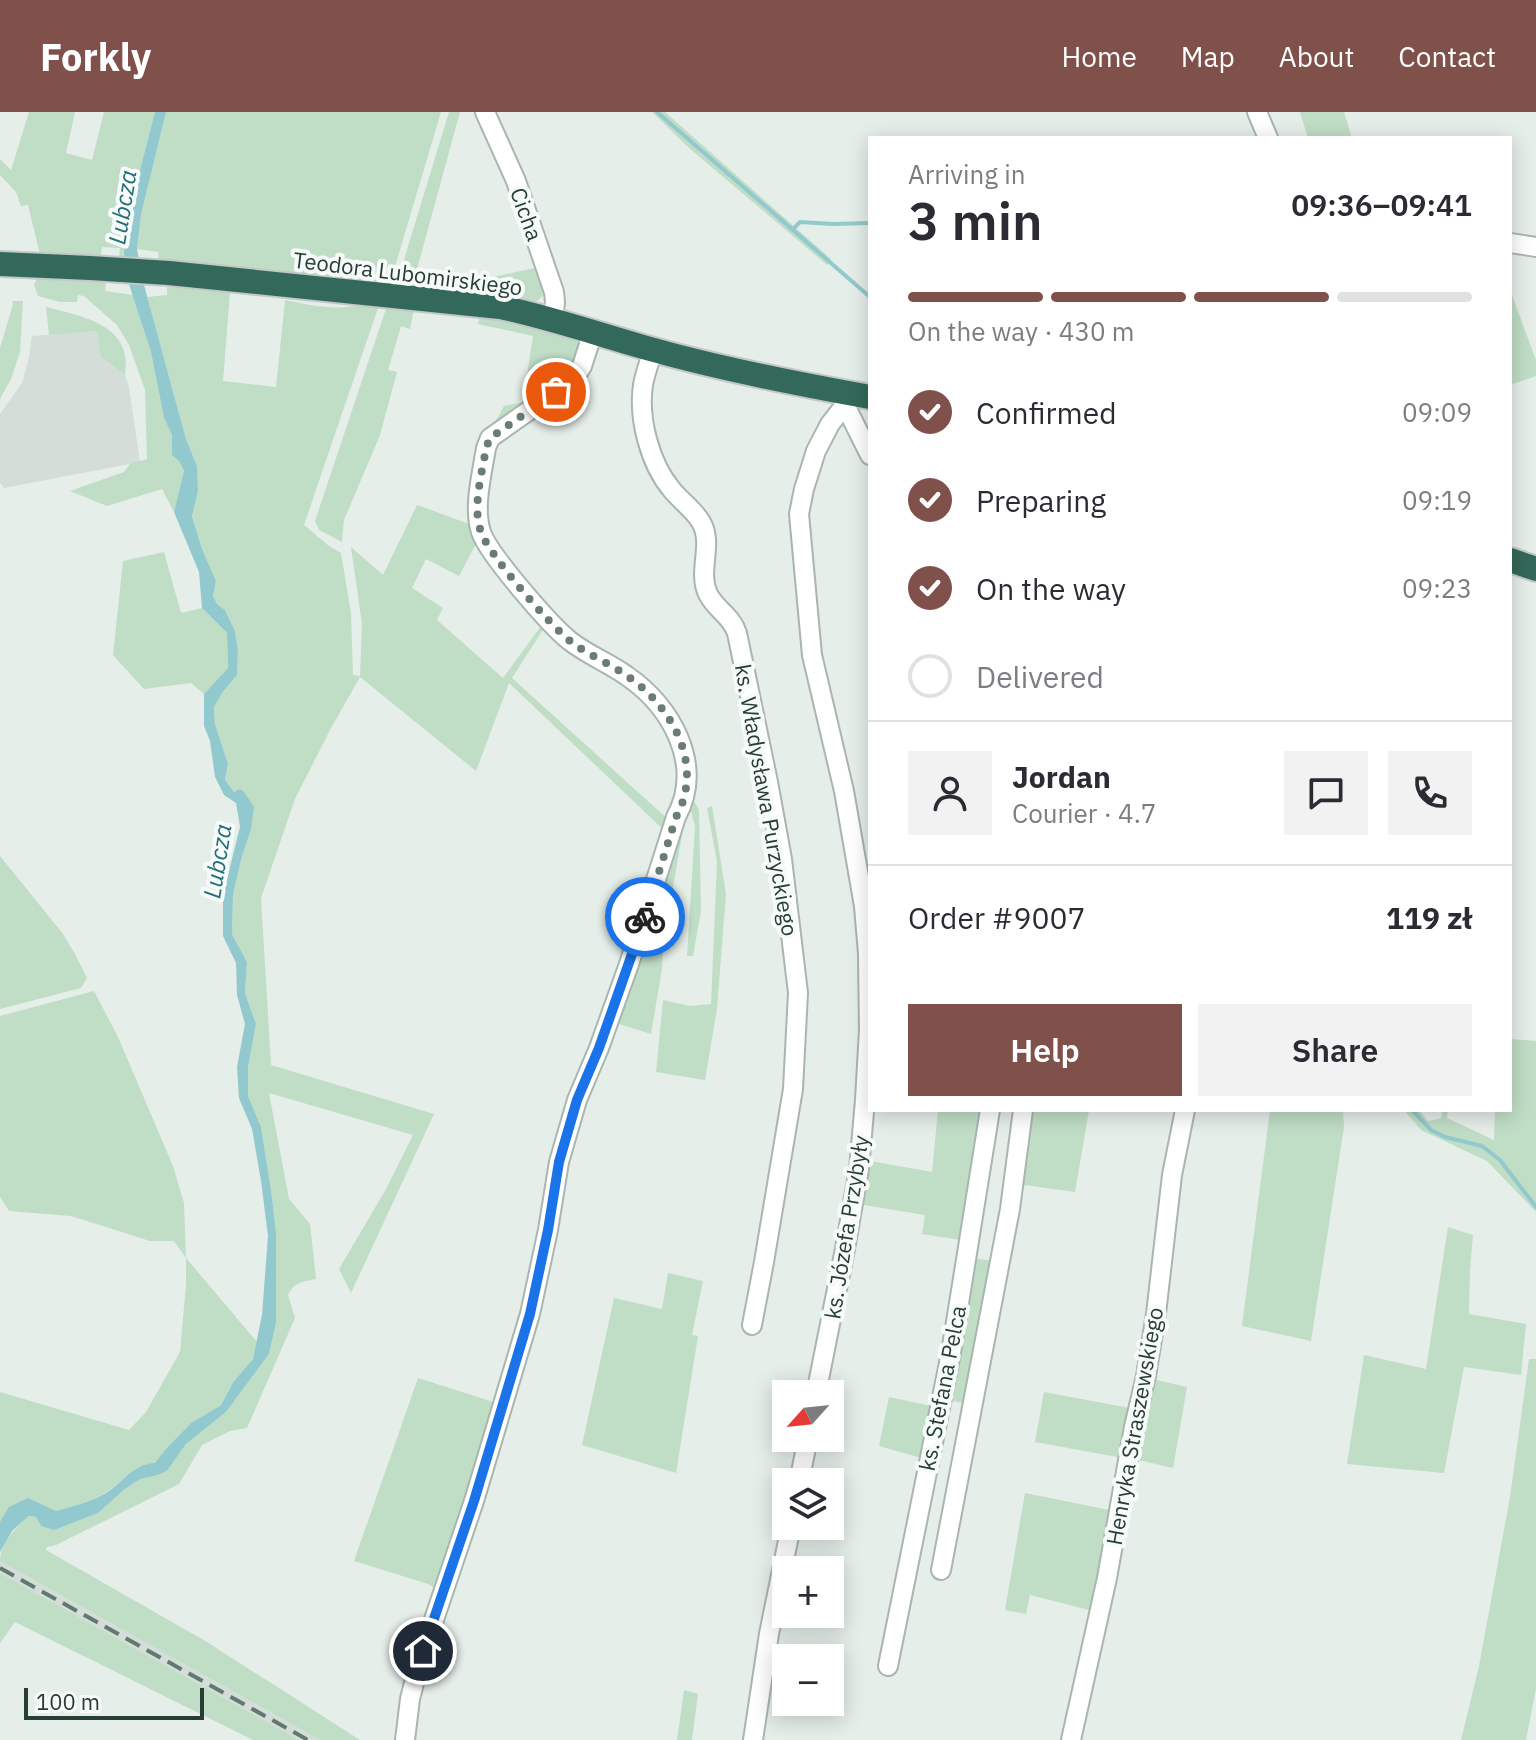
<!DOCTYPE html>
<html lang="en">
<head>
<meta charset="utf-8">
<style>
	:root { --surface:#fff; --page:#f2f2f3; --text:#2b2b33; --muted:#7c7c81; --line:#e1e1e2; --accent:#80514b }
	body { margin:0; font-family:"IBM Plex Sans",sans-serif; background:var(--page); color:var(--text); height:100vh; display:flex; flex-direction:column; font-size:30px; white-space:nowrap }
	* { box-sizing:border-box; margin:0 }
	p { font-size:26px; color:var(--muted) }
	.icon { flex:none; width:44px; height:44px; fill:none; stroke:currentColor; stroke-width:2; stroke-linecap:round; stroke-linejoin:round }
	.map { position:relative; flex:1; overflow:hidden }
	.panel { position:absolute; left:868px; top:24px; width:644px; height:976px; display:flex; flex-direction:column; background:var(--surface); border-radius:0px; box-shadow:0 4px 20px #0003 }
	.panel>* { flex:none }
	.needle { width:52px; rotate:243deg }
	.tools { position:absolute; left:772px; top:1268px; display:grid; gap:16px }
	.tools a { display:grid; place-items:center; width:72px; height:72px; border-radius:0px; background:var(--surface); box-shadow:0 4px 20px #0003; font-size:40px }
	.scale { position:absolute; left:24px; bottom:20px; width:180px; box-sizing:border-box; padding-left:8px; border:4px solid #263e36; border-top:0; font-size:22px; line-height:28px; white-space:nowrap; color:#263e36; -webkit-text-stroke:6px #f6faf8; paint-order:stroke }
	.pin { position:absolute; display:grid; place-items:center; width:68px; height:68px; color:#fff; margin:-34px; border:4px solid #fff; border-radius:50%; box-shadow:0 2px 8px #0007 }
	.courier { position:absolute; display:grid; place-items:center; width:80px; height:80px; margin:-40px; border:6px solid #1a73e8; border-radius:50%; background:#fff; color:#222; box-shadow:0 2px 10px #0007 }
	.overview em { font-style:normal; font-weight:600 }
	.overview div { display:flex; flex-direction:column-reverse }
	.overview { display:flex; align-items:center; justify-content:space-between; height:136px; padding:0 40px }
	h1 { font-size:52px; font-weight:600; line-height:60px }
	.bar { display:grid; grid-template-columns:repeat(4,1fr); gap:12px 8px; align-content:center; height:96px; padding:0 40px }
	.bar i { height:10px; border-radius:6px; background:var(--line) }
	.bar .current { background:var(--accent) }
	.bar p { grid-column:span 4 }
	.line { display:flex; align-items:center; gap:20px; padding:0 40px; border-top:2px solid var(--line) }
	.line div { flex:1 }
	.round { display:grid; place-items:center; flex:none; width:84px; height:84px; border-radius:0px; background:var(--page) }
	ol { padding:0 40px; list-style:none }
	li { display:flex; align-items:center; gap:24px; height:88px }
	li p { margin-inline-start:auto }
	li .icon { padding:8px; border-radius:50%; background:var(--accent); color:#fff; stroke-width:4 }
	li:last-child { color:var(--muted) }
	li i { width:44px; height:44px; border:4px solid var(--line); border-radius:50% }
	.cta { display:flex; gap:16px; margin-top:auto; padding:16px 40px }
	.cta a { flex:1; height:92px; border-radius:0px; background:var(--accent); color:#fff; font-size:32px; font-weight:600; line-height:92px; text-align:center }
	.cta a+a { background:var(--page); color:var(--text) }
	header { display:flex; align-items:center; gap:48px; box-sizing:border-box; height:112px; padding:0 40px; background:var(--accent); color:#fff }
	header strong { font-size:38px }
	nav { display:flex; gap:44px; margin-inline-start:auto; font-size:28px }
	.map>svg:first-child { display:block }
</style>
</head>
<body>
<header>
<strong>Forkly</strong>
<nav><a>Home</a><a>Map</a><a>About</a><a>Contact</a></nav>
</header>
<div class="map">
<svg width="1536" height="1628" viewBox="0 0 1536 1628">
	<rect width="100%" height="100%" fill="#e6eee9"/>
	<g fill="#d4ddd8">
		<polygon points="97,219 100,244 125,263 129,275 140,350 4,376 0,371 0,302 22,271 29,245 32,224"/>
		<polygon points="0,1449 320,1628 299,1628 0,1461"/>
	</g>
	<g fill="#c0ddc6">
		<polygon points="29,0 75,0 66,41 92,48 104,0 155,0 126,112 125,146 119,145 120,136 102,135 101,144 40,142 28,93 21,94 16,80 0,63 0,47 11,58"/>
		<polygon points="166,0 441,0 391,168 374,171 159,149 158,140 137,137 141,103"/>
		<polygon points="449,0 460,0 417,157 483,167 535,156 524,119 543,174 543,184 537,189 441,173 441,168 431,167 431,170 402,168 399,164"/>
		<polygon points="652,0 665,0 831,147 827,153 688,35"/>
		<polygon points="1300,0 1344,0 1352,26 1308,26"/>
		<polygon points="54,165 106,170 105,179 133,183 151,240 164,306 172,323 172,343 179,349 184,360 174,400 162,377 107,394 70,379 124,360 130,352 147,347 145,278 129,233 117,213 84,184 78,183 77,190 60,190 38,184 34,173 37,166"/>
		<path d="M 167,175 L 230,180 L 223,269 L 276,275 L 285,188 C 304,192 326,197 346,195 C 358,195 366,192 379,193 L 304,413 L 329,434 L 341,441 L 351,501 L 353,563 L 360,564 L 362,512 L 351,435 L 383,463 L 417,393 L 472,413 L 476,432 L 459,464 L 426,447 L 412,476 L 443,496 L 437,508 L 503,566 L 544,510 L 546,513 L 512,566 L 671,710 L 668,722 L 509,571 L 476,659 L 360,565 L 331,616 L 295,687 L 261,786 L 271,953 L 434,1002 L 351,1181 L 339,1157 L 386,1077 L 413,1023 L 269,981 L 289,1087 L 310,1112 L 316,1167 C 303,1170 295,1169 288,1183 L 295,1206 L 247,1316 L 230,1319 L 202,1333 L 179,1372 L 56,1433 L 47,1435 L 46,1438 L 207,1530 L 360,1628 L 320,1628 L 0,1449 C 0,1430 16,1416 29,1404 L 36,1405 L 41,1414 L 54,1417 L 98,1401 L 125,1377 L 140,1367 L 155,1364 L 167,1359 L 186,1332 L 226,1300 L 269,1242 L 276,1211 L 276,1121 L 272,1085 L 261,1015 L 248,984 L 248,955 L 256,912 L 245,881 L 247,850 L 232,822 L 233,783 L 241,748 L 251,717 L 234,681 L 225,668 L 228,652 L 215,612 L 214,595 L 222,581 L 237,563 L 238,539 L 235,519 L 225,498 L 217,492 L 213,484 L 216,469 L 202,437 L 192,403 L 198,379 L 197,354 L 186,327 L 147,185 L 167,183 Z"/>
		<polygon points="1510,178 1536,248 1536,264 1510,273"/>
		<polygon points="12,189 23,189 20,240 11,267 0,287 0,236 13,192"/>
		<polygon points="387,194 414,197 410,217 401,214 388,258 397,260 380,323 344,408 342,430 319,418 315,409"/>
		<path d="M 46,195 C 82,204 134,213 125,263 L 100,244 L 97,219 L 49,223 Z"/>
		<polygon points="480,204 548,220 583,232 570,264 493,314 504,294 523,290 533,224 478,212"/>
		<polygon points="164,440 181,501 202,496 227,521 228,556 204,582 191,571 144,577 113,543 123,449"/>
		<polygon points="693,687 699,698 701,799 693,844 687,844 695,714 690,696"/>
		<polygon points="712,694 726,782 717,897 705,968 656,960 663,888 690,894 711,892 717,750 707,696"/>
		<polygon points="682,702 684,711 663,834 662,857 651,922 616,911"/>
		<polygon points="0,744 63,822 75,842 87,866 81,876 0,897"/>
		<path d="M 94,879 L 118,925 L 173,1054 L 184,1091 L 186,1146 L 257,1230 L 253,1247 L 234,1269 L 221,1293 L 191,1311 L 165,1338 L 155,1352 C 130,1352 124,1370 105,1381 C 91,1390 72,1394 56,1399 L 27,1386 L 0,1410 L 0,1280 L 129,1318 L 146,1300 L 180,1240 L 186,1173 L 186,1146 L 174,1129 L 150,1129 L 71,1104 L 9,1099 L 0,1085 L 0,904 Z"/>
		<polygon points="1510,927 1536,929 1536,1100 1487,1049 1421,1018 1404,998 1419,998 1428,1009 1441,1006 1442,998 1448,998 1447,1006 1494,1028 1495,998 1510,998"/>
		<polygon points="938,998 987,998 967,1129 922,1122 925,1103 858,1092 865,1048 932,1060"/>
		<polygon points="1028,998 1089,998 1075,1080 1017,1072"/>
		<polygon points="1270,998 1343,998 1344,1015 1311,1229 1242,1214"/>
		<polygon points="1448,1115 1473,1123 1470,1158 1469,1202 1526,1212 1521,1263 1464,1255 1444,1361 1347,1352 1364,1243 1426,1257"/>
		<polygon points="971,1146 997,1149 969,1292 946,1288"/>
		<polygon points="668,1161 703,1169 692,1223 698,1224 676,1361 582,1333 614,1186 662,1197"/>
		<polygon points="1529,1247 1536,1247 1536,1576 1526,1628 1461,1628 1479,1554 1510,1385"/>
		<polygon points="418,1266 500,1292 439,1479 428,1472 354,1449"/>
		<polygon points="1152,1267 1187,1275 1173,1356 1134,1347"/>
		<polygon points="1044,1280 1135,1297 1123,1346 1035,1330"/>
		<polygon points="889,1285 936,1295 925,1347 879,1334"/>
		<polygon points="1025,1381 1114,1399 1097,1500 1030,1483 1026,1502 1005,1498"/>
		<polygon points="0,1461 299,1628 253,1628 15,1510 0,1531"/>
		<polygon points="684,1578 698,1582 692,1628 677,1628"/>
	</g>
	<path fill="#92c9ce" d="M 155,0 L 166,0 L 141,103 L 137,137 L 144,173 L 172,276 L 186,327 L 197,354 L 198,379 L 192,404 L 202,437 L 216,469 L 213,484 L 217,492 L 225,498 L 235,519 L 238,539 L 237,563 L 222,581 L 214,595 L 215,612 L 228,652 L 225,668 L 234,680 L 240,677 L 244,680 L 254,695 L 251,717 L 241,748 L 233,783 L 232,822 L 247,850 L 245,881 L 256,912 L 248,955 L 248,984 L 261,1015 L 272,1085 L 276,1121 L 276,1211 L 269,1242 L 226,1300 L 186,1332 L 167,1359 L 155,1364 L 140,1367 L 125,1377 L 98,1401 L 54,1418 L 41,1414 L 36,1405 L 29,1404 L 12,1419 L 0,1440 L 0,1410 L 9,1395 L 28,1386 L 56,1399 C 73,1394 91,1390 106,1381 C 124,1370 130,1353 155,1351 L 165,1338 L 191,1311 L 221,1293 L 234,1269 L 253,1247 L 262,1203 L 268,1124 L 261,1069 L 252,1017 L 239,986 L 237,955 L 245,912 L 237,883 L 236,851 L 223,824 L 223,783 L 240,715 L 236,691 L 224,683 L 215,665 L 210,629 L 204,614 L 204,582 L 228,556 L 227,521 L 202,496 L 199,460 L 174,400 L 184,359 L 179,349 L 172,343 L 172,323 L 164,306 L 151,240 L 129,172 L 124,140 L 126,112 Z"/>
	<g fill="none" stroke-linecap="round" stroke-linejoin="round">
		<g stroke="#92c9ce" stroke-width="4">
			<polyline points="657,0 870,185"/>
			<polyline points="793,117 800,110 833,112 870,111"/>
			<polyline points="1412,998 1431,1018 1445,1025 1482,1034 1500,1048 1536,1095"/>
		</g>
		<g stroke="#a9b6b0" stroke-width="22">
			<g id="minor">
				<polyline points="485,0 516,69 554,180 555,190 553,208"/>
				<polyline points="1257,0 1268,26"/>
				<polyline points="1510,131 1536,135"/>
				<path d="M 653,238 C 650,249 645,261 643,273 C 638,307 650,352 672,378 C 681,389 694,398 701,410 C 714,432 697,459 708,482 C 716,498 731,503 737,521 L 768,670 L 782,747 L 798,881 L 793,977 L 764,1150 L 752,1213"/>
				<polyline points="845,293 870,343"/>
				<polyline points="816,1282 845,1137 859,1057 865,988 869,918 868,841 864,794 844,679 812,543 799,402 804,377 816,339 830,312 845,293"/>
				<polyline points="799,1370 808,1326"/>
				<polyline points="941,1458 1010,1097 1023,998"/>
				<polyline points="888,1554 951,1241 990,998"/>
				<path d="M 405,1628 L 410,1587 L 418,1555 L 474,1389 L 530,1202 L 548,1118 L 559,1050 L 577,988 L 599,936 L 629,852 L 676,705 C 704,653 672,595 627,564 C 609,551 588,543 570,529 C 550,513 489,443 481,420 C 473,395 482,362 486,336 L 490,326 L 574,267 L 582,254 L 593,220"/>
				<polyline points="753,1628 769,1522 791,1414"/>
				<polyline points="1071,1628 1107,1466 1134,1315 1146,1264 1156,1202 1172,1063 1185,998"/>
			</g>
		</g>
		<g stroke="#c2c9c7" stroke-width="28">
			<g id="highway">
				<path d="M 0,152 L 90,156 L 169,161 L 500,195 C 553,206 603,224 654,238 C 725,258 798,272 870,285"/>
				<polyline points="1510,448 1536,457"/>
			</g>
		</g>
		<use href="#minor" stroke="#fff" stroke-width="18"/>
		<use href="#highway" stroke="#33695a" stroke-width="24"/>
		<polyline stroke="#617a71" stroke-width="4" stroke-dasharray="16 8" stroke-linecap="butt" points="0,1456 308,1628"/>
	</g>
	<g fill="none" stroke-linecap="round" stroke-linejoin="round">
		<path stroke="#697c75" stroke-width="8" stroke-dasharray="0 14.4" d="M 556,280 L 490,326 L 486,336 C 482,362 472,395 481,420 C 489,443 550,513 570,529 C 588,543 609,551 627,564 C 672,594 705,653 676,705 L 645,805"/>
		<polyline stroke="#1a73e8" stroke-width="10" points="423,1539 474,1389 530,1202 548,1118 559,1050 577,988 599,936 645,805"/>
	</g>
	<g text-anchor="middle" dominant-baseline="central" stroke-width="8" stroke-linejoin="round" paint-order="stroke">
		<g font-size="22" fill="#263e36" stroke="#f6faf8">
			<text transform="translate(527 102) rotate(70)">Cicha</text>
			<text transform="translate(408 161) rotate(7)">Teodora Lubomirskiego</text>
			<text transform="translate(767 688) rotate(80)">ks. Władysława Purzyckiego</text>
			<text transform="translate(846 1115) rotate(-81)">ks. Józefa Przybyły</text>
			<text transform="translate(942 1276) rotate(-79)">ks. Stefana Pelca</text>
			<text transform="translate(1134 1314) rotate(-80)">Henryka Straszewskiego</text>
		</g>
		<g font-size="24" font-style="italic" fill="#236f77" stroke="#f6faf8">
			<text transform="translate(122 95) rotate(-81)">Lubcza</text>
			<text transform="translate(217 749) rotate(-81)">Lubcza</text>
		</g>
	</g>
</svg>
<div class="tools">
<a><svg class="needle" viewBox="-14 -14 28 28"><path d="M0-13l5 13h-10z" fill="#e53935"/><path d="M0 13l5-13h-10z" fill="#7c7c81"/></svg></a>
<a><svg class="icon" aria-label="layers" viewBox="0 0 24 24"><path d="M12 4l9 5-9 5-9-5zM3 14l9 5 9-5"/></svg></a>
<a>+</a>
<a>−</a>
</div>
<div class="scale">100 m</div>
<div class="pin" style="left:556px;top:280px;background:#ea580c"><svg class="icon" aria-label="bag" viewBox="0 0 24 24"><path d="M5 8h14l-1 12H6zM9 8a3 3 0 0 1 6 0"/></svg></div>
<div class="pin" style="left:423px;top:1539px;background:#1f2937"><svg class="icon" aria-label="home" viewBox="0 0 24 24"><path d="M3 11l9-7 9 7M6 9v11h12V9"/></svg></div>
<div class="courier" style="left:645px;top:805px"><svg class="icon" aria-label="bike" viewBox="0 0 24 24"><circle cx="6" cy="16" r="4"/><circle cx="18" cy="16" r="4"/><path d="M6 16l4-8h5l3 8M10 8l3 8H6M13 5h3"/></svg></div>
<section class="panel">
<div class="overview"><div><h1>3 min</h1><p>Arriving in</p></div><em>09:36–09:41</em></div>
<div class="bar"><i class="current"></i><i class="current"></i><i class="current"></i><i></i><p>On the way · 430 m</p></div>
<ol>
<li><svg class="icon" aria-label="check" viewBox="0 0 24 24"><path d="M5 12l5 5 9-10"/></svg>Confirmed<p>09:09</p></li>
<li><svg class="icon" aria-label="check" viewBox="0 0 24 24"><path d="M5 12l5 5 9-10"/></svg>Preparing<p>09:19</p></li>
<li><svg class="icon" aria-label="check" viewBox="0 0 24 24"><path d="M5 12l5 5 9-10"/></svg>On the way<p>09:23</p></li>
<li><i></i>Delivered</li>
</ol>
<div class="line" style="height:144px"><a class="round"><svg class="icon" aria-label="person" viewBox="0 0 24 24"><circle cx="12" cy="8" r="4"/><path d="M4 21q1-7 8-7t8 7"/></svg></a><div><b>Jordan</b><p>Courier · 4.7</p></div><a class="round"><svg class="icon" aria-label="chat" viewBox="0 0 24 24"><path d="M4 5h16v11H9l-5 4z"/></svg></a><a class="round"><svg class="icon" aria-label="phone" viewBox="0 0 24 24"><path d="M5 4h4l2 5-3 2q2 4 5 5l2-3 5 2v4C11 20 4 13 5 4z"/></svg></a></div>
<div class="line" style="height:104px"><div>Order #9007</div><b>119 zł</b></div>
<div class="cta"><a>Help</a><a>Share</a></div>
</section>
</div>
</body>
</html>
